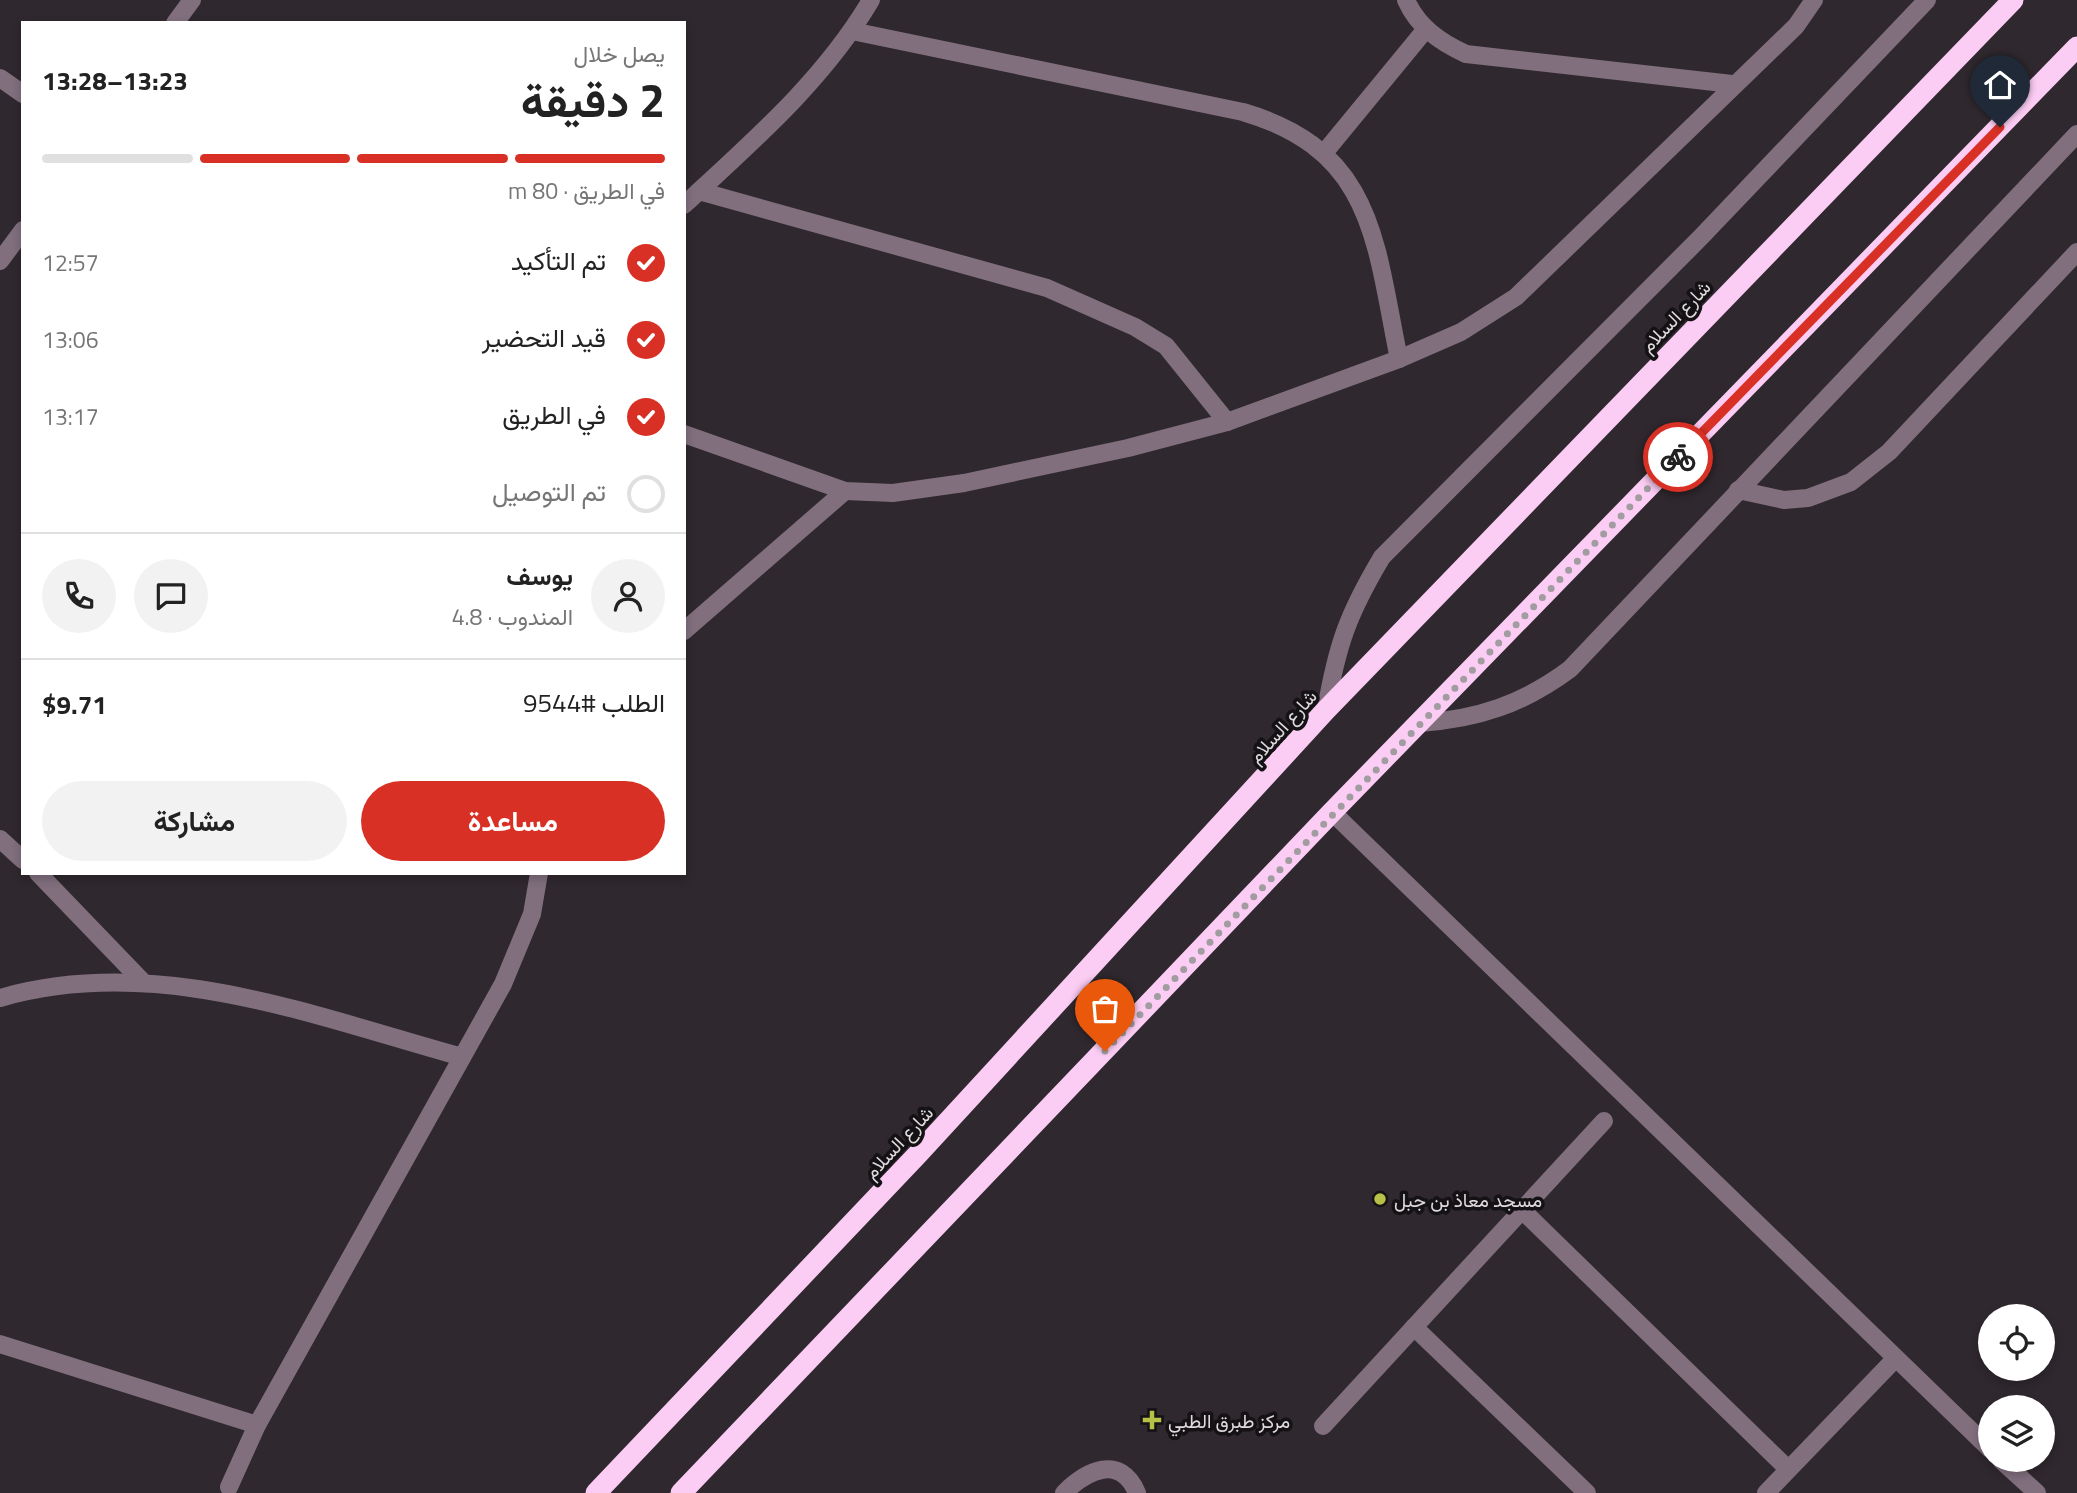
<!DOCTYPE html>
<html lang="ar">
<head>
<meta charset="utf-8">
<style>
	:root { --surface:#fff; --page:#f2f2f2; --text:#222; --muted:#767676; --line:#e0e0e0; --accent:#d93025 }
	body { margin:0; font-family:"Titillium Web",Vazirmatn,sans-serif; background:var(--page); color:var(--text); direction:rtl; height:100vh; display:flex; flex-direction:column; font-size:26px; white-space:nowrap }
	* { box-sizing:border-box; margin:0 }
	p { font-size:23px; color:var(--muted) }
	.icon { flex:none; width:38px; height:38px; fill:none; stroke:currentColor; stroke-width:2; stroke-linecap:round; stroke-linejoin:round }
	.map { position:relative; flex:1; overflow:hidden; direction:ltr }
	.sheet { position:absolute; left:21px; top:21px; width:665px; height:854px; display:flex; flex-direction:column; background:var(--surface); border-radius:0px; box-shadow:0 4px 10px #0003; direction:rtl }
	.sheet>* { flex:none }
	.buttons { position:absolute; left:1978px; top:1304px; display:grid; gap:14px }
	.buttons a { display:grid; place-items:center; width:77px; height:77px; border-radius:50%; background:var(--surface); box-shadow:0 4px 10px #0003; font-size:35px }
	.pin { position:absolute; display:grid; place-items:center; width:60px; height:60px; color:#fff; margin:-72px -30px; border-radius:50% 50% 50% 0; rotate:-45deg; box-shadow:0 0 7px #0007 }
	.pin .icon { rotate:45deg }
	.courier { position:absolute; display:grid; place-items:center; width:70px; height:70px; margin:-35px; border:5px solid #d93025; border-radius:50%; background:#fff; color:#222; box-shadow:0 2px 9px #0007 }
	.head em { font-style:normal; font-weight:700 }
	.head div { display:flex; flex-direction:column-reverse }
	.head { display:flex; align-items:center; justify-content:space-between; height:119px; padding:0 21px }
	h1 { font-size:46px; font-weight:700; line-height:52px }
	.bar { display:grid; grid-template-columns:repeat(4,1fr); gap:10px 7px; align-content:center; height:84px; padding:0 21px }
	.bar i { height:9px; border-radius:5px; background:var(--line) }
	.bar .current { background:var(--accent) }
	.bar p { grid-column:span 4 }
	.line { display:flex; align-items:center; gap:18px; padding:0 21px; border-top:2px solid var(--line) }
	.line div { flex:1 }
	.round { display:grid; place-items:center; flex:none; width:74px; height:74px; border-radius:37px; background:var(--page) }
	ol { padding:0 21px; list-style:none }
	li { display:flex; align-items:center; gap:21px; height:77px }
	li p { margin-inline-start:auto }
	li .icon { padding:7px; border-radius:50%; background:var(--accent); color:#fff; stroke-width:4 }
	li:last-child { color:var(--muted) }
	li i { width:38px; height:38px; border:4px solid var(--line); border-radius:50% }
	.action { display:flex; gap:14px; margin-top:auto; padding:14px 21px }
	.action a { flex:1; height:80px; border-radius:42px; background:var(--accent); color:#fff; font-size:28px; font-weight:700; line-height:80px; text-align:center }
	.action a+a { background:var(--page); color:var(--text) }
	.map>svg:first-child { display:block }
</style>
</head>
<body>
<div class="map">
<svg width="2077" height="1493" viewBox="0 0 2077 1493">
	<rect width="100%" height="100%" fill="#2f282e"/>
	<g fill="none" stroke-linecap="round" stroke-linejoin="round">
		<g stroke="#816f7e" stroke-width="18">
			<path d="M 1406,0 C 1418,27 1440,42 1466,54 L 1732,84"/>
			<polyline points="175,23 192,0"/>
			<path d="M 852,31 L 1243,112 C 1375,151 1375,243 1399,359"/>
			<polyline points="0,78 23,94"/>
			<polyline points="1324,153 1426,29"/>
			<polyline points="699,191 1047,288 1135,327 1166,346 1227,422"/>
			<path d="M 684,205 C 752,142 824,80 871,0"/>
			<polyline points="0,261 23,230"/>
			<polyline points="684,434 845,491 893,493 964,483 1128,448 1227,422 1399,359 1461,332 1516,297 1796,26 1814,0"/>
			<polyline points="1738,490 1784,500 1808,498 1851,482 1889,452 2077,252"/>
			<polyline points="684,631 845,491"/>
			<path d="M 1326,710 C 1337,645 1348,614 1382,557 L 1700,238 L 1927,0"/>
			<path d="M 1420,723 C 1478,719 1523,704 1570,669 L 2077,134"/>
			<polyline points="1332,812 1990,1449"/>
			<polyline points="0,839 23,860"/>
			<polyline points="38,873 142,981"/>
			<path d="M 0,998 C 156,953 313,1016 462,1057"/>
			<polyline points="1522,1210 1788,1469"/>
			<polyline points="1414,1327 1587,1493"/>
			<polyline points="0,1344 257,1425"/>
			<polyline points="1323,1426 1604,1121"/>
			<polyline points="2001,1460 2037,1493"/>
			<polyline points="229,1487 257,1425 503,984 532,914 539,873"/>
			<path d="M 1064,1493 C 1086,1471 1120,1453 1137,1493"/>
			<polyline points="1766,1493 1895,1359"/>
		</g>
		<g stroke="#fccdf4" stroke-width="21">
			<polyline points="596,1493 918,1154 1326,710 2013,0"/>
			<polyline points="681,1493 1332,812 2077,47"/>
		</g>
	</g>
	<g fill="none" stroke-linecap="round" stroke-linejoin="round">
		<polyline stroke="#a19ca0" stroke-width="7" stroke-dasharray="0 12.6" points="1105,1051 1678,457"/>
		<polyline stroke="#d93025" stroke-width="9" points="1678,457 2000,127"/>
	</g>
	<g fill="#b8c147" stroke="#151215" stroke-width="2.5">
		<circle cx="1380" cy="1199" r="7"/>
		<path d="M1148.5 1409.5h7v7h7v7h-7v7h-7v-7h-7v-7h7z"/>
	</g>
	<g text-anchor="middle" dominant-baseline="central" stroke-width="7" stroke-linejoin="round" paint-order="stroke">
		<g font-size="19" fill="#dfdade" stroke="#151215">
			<text transform="translate(1675 316) rotate(-46)">شارع السلام</text>
			<text transform="translate(1282 726) rotate(-48)">شارع السلام</text>
			<text transform="translate(898 1142) rotate(-47)">شارع السلام</text>
		</g>
		<g font-size="19" fill="#dfdade" stroke="#151215" text-anchor="start">
			<text x="1394" y="1199">مسجد معاذ بن جبل</text>
			<text x="1168" y="1420">مركز طبرق الطبي</text>
		</g>
	</g>
</svg>
<div class="buttons">
<a><svg class="icon" aria-label="locate" viewBox="0 0 24 24"><circle cx="12" cy="12" r="6"/><path d="M12 2v4M12 18v4M2 12h4M18 12h4"/></svg></a>
<a><svg class="icon" aria-label="layers" viewBox="0 0 24 24"><path d="M12 4l9 5-9 5-9-5zM3 14l9 5 9-5"/></svg></a>
</div>
<div class="pin" style="left:1105px;top:1051px;background:#ea580c"><svg class="icon" aria-label="bag" viewBox="0 0 24 24"><path d="M5 8h14l-1 12H6zM9 8a3 3 0 0 1 6 0"/></svg></div>
<div class="pin" style="left:2000px;top:127px;background:#1f2937"><svg class="icon" aria-label="home" viewBox="0 0 24 24"><path d="M3 11l9-7 9 7M6 9v11h12V9"/></svg></div>
<div class="courier" style="left:1678px;top:457px"><svg class="icon" aria-label="bike" viewBox="0 0 24 24"><circle cx="6" cy="16" r="4"/><circle cx="18" cy="16" r="4"/><path d="M6 16l4-8h5l3 8M10 8l3 8H6M13 5h3"/></svg></div>
<section class="sheet">
<div class="head"><div><h1>2 دقيقة</h1><p>يصل خلال</p></div><em>13:23–13:28</em></div>
<div class="bar"><i class="current"></i><i class="current"></i><i class="current"></i><i></i><p>في الطريق · 80 m</p></div>
<ol>
<li><svg class="icon" aria-label="check" viewBox="0 0 24 24"><path d="M5 12l5 5 9-10"/></svg>تم التأكيد<p>12:57</p></li>
<li><svg class="icon" aria-label="check" viewBox="0 0 24 24"><path d="M5 12l5 5 9-10"/></svg>قيد التحضير<p>13:06</p></li>
<li><svg class="icon" aria-label="check" viewBox="0 0 24 24"><path d="M5 12l5 5 9-10"/></svg>في الطريق<p>13:17</p></li>
<li><i></i>تم التوصيل</li>
</ol>
<div class="line" style="height:126px"><a class="round"><svg class="icon" aria-label="person" viewBox="0 0 24 24"><circle cx="12" cy="8" r="4"/><path d="M4 21q1-7 8-7t8 7"/></svg></a><div><b>يوسف</b><p>المندوب · 4.8</p></div><a class="round"><svg class="icon" aria-label="chat" viewBox="0 0 24 24"><path d="M4 5h16v11H9l-5 4z"/></svg></a><a class="round"><svg class="icon" aria-label="phone" viewBox="0 0 24 24"><path d="M5 4h4l2 5-3 2q2 4 5 5l2-3 5 2v4C11 20 4 13 5 4z"/></svg></a></div>
<div class="line" style="height:91px"><div>الطلب #9544</div><b>$9.71</b></div>
<div class="action"><a>مساعدة</a><a>مشاركة</a></div>
</section>
</div>
</body>
</html>
